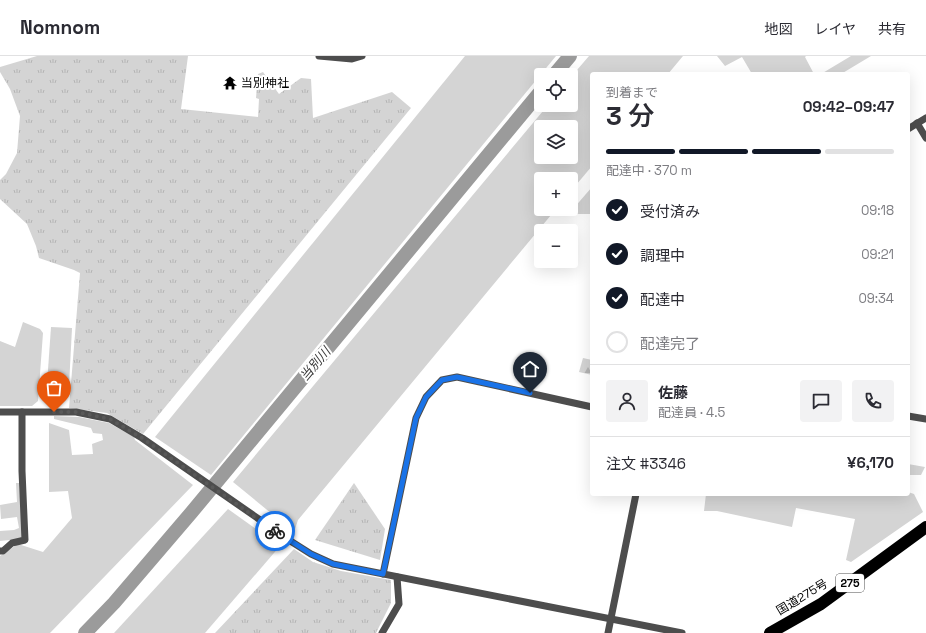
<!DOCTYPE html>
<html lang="ja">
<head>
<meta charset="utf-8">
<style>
	:root { --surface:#fff; --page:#f2f2f3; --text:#2b2b33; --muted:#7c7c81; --line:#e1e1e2; --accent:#111827 }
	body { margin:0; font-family:"Space Grotesk","Noto Sans JP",sans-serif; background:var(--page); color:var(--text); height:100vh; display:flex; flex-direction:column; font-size:15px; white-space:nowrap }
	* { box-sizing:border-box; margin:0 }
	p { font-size:13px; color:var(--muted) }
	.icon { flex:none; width:22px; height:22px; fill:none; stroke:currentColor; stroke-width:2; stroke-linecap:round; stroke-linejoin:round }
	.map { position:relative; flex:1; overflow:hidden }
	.details { position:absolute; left:590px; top:16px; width:320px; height:424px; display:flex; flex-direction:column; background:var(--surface); border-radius:4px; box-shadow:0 4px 16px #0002 }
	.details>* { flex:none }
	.buttons { position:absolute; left:534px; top:12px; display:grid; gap:8px }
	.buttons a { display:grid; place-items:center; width:44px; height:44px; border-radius:4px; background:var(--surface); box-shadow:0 4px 16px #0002; font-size:20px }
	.pin { position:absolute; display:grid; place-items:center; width:34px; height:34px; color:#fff; margin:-41px -17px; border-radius:50% 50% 50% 0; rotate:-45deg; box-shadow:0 0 4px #0007 }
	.pin .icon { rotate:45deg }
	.courier { position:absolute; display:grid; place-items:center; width:40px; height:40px; margin:-20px; border:3px solid #1a73e8; border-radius:50%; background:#fff; color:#222; box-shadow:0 1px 5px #0007 }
	.headline em { font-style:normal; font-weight:600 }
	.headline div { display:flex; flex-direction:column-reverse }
	.headline { display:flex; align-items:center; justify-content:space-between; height:68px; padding:0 16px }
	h1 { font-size:26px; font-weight:600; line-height:30px }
	.bar { display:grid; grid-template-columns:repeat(4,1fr); gap:6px 4px; align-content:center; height:48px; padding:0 16px }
	.bar i { height:5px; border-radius:3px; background:var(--line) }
	.bar .on { background:var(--accent) }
	.bar p { grid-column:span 4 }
	.line { display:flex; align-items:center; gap:10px; padding:0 16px; border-top:1px solid var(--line) }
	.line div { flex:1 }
	.round { display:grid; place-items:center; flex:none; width:42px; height:42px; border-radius:4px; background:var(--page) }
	ol { padding:0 16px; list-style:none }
	li { display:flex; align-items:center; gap:12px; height:44px }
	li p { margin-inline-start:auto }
	li .icon { padding:4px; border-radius:50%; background:var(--accent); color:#fff; stroke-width:4 }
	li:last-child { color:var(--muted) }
	li i { width:22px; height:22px; border:2px solid var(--line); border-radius:50% }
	header { display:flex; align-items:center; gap:24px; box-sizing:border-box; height:56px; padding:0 20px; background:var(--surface); border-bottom:1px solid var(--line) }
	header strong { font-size:19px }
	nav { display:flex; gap:22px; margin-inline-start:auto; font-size:14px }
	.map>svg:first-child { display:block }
</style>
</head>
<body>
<header>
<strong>Nomnom</strong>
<nav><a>地図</a><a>レイヤ</a><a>共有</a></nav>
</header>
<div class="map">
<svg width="926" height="577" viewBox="0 0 926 577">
	<defs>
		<pattern id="forest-firs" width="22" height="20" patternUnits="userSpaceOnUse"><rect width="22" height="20" fill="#d4d4d4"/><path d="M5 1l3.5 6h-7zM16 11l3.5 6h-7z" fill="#b4b4b4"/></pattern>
		<pattern id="park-tufts" width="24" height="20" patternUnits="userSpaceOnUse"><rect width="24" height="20" fill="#d4d4d4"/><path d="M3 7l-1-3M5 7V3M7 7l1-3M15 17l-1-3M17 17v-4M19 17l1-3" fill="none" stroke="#b4b4b4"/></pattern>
	</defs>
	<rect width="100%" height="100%" fill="#fff"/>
	<g fill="#d4d4d4" fill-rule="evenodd">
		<polygon points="465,0 556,0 211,419 155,381"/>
		<path d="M 589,0 L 683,0 L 668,18 L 592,18 L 592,110 L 571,135 L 571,123 L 541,123 L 541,153 L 556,153 L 298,464 L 294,476 L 233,426 L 548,49 L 571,49 L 571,21 ZM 541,71 L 571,71 L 571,101 L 541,101 Z"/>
		<polygon points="717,0 806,0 805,1 814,18 752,18 742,1 725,10"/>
		<polygon points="851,0 871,0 841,18 821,18"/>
		<polygon points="592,131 592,158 576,158 573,153"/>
		<polygon points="23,266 40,273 43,277 38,345 32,350 0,350 0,285 15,291"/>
		<polygon points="51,271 72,272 69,330 47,328"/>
		<polygon points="54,360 79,361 109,367 134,381 135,384 193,429 50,577 0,577 0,500 18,488 43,496 72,462 68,435 49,436 49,367 69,374 72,399 93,398 92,388 103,384 102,378 93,377 91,372 54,363"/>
		<polygon points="908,408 925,411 921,419 908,419"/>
		<polygon points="16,427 19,427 23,481 20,483 0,485 0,475 14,474 19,472 17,461 1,463 0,449 17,446"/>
		<polygon points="908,436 914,438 923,456 851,506 846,504 855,463 796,452 792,471 717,455 704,455 706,438 908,438"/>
		<polygon points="228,453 280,490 205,577 114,577"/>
	</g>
	<polygon fill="url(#forest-firs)" points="583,302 592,304 592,319 579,316"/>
	<g fill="url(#park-tufts)">
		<polygon points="37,0 188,0 181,53 258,61 259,43 256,42 258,18 263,16 279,38 301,22 311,23 313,62 392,36 411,52 143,378 107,357 69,352 80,217 74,214 39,202 36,190 27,168 0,143 0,124 6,118 17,97 20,60 10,33 0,16 0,11"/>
		<polygon points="354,427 385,473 380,504 315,484"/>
		<polygon points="294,493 313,506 341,515 391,524 391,547 376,577 215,577"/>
	</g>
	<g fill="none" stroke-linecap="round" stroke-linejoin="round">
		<g stroke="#9b9b9b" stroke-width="14">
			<polyline points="554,19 570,0"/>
			<polyline points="85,577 114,547 191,457 541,35"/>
		</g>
		<g stroke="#4d4d4d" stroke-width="7">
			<polyline points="319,0 352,3 362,0"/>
			<polyline points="917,67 926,82"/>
			<polyline points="908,73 926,62"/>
			<polyline points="0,356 76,356 110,363 142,382 292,486 311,498 333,508 682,577"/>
			<polyline points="908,360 926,363"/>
			<polyline points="0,495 3,495 12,487 25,484 22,415 22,356"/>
			<polyline points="383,518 416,362 426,341 442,324 457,321 592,351"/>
			<polyline points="382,577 399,548 397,521"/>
			<polyline points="608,577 636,438"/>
		</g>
		<polyline stroke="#000" stroke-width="12" points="770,577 821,548 926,471"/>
	</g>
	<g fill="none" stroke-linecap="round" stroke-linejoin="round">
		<polyline stroke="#595959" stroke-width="4" stroke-dasharray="0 7.2" points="54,356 76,356 110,363 142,382 275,475"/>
		<polyline stroke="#1a73e8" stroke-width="5" points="275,475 311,498 333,508 383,518 416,362 426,341 442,324 457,321 530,337"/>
	</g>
	<defs>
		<g id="temple-bare" transform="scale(1.08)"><path d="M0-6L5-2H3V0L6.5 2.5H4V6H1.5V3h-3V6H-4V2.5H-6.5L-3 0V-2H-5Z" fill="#000" stroke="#fff" stroke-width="2.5" paint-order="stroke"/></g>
	</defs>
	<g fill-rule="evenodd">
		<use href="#temple-bare" x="230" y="27"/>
	</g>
	<g text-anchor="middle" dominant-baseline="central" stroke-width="4" stroke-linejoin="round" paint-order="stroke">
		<rect fill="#fff" stroke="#4c4c4c" stroke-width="1" x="836" y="518" width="28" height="18" rx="3"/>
		<g font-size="11" font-weight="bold" fill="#000">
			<text x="850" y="527">275</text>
		</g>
		<g font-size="12" fill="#000" stroke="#fff" text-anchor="start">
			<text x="241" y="27">当別神社</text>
		</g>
		<g font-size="12" fill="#000" stroke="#fff">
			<text transform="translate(802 541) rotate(-31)">国道275号</text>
		</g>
		<g font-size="13" font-style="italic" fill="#3c3c3c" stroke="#fff">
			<text transform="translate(315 308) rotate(-50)">当別川</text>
		</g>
	</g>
</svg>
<div class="buttons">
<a><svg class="icon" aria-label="locate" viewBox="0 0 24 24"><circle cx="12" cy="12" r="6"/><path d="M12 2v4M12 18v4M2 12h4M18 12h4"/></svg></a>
<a><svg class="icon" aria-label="layers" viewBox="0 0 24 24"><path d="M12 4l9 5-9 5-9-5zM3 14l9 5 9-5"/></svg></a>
<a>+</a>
<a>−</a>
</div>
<div class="pin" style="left:54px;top:356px;background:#ea580c"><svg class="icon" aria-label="bag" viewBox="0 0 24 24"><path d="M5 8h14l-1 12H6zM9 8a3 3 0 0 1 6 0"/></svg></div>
<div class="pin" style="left:530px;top:337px;background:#1f2937"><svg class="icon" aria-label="home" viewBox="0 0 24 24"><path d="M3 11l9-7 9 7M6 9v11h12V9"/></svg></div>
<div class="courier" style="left:275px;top:475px"><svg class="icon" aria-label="bike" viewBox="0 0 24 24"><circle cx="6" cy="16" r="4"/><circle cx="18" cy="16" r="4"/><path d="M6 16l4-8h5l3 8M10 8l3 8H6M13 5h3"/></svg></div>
<section class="details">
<div class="headline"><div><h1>3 分</h1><p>到着まで</p></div><em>09:42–09:47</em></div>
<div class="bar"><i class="on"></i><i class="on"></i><i class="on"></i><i></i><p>配達中 · 370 m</p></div>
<ol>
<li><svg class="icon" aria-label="check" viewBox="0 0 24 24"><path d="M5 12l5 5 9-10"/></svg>受付済み<p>09:18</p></li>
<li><svg class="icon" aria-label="check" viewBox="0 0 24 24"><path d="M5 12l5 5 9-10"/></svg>調理中<p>09:21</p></li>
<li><svg class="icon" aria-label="check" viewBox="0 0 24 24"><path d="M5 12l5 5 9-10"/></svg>配達中<p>09:34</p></li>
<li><i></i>配達完了</li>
</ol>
<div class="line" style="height:72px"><a class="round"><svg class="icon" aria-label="person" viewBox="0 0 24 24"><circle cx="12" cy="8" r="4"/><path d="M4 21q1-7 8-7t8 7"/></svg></a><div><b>佐藤</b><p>配達員 · 4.5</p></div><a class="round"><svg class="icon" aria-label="chat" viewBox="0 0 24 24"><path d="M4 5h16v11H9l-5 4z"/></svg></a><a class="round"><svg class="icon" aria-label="phone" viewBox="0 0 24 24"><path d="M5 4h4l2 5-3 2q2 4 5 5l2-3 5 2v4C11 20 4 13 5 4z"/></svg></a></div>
<div class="line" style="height:52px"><div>注文 #3346</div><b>¥6,170</b></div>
</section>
</div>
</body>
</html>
